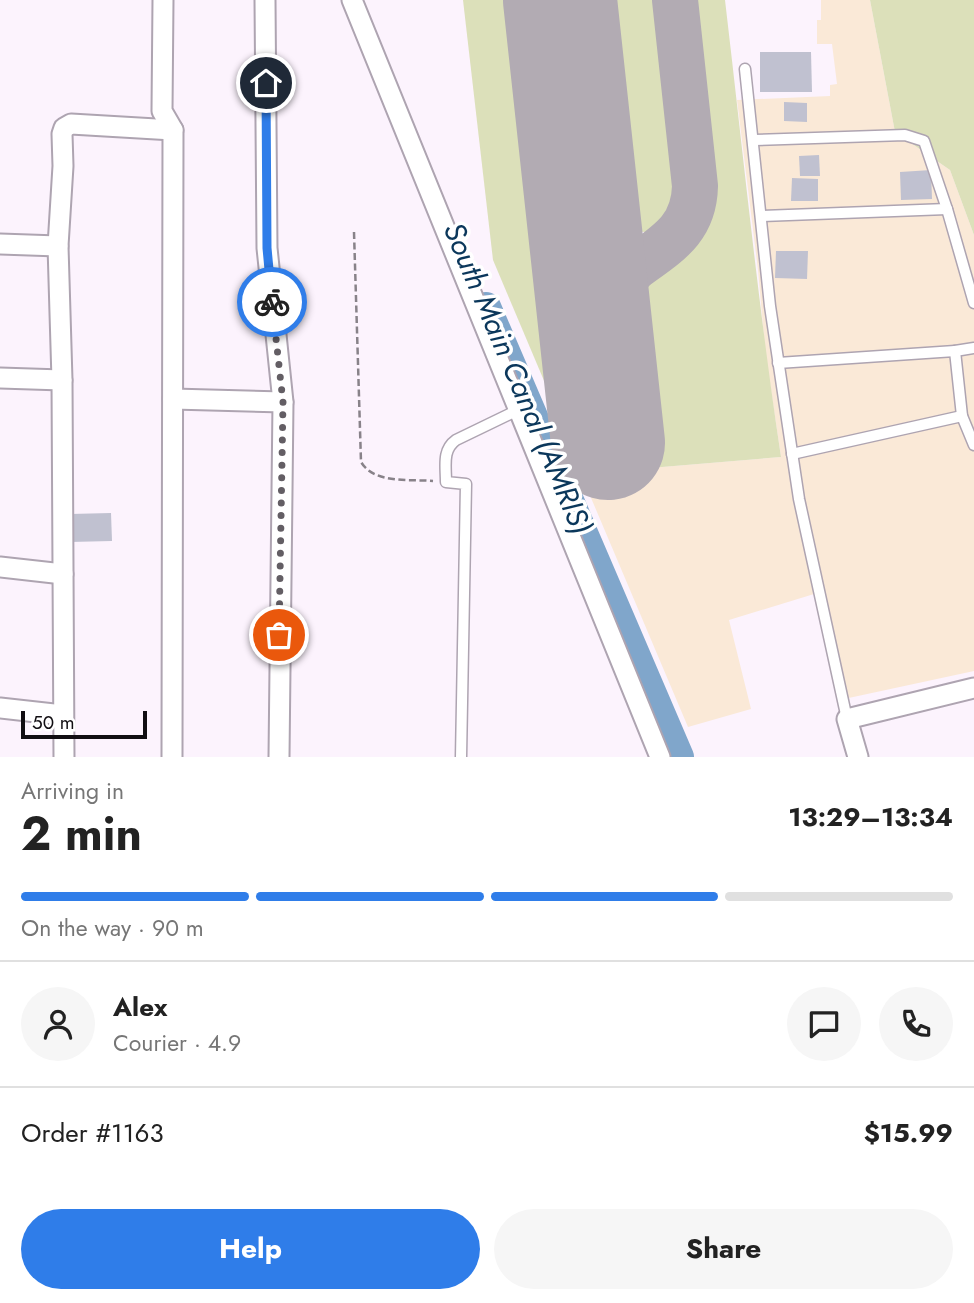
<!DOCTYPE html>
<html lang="en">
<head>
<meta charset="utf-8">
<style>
	:root { --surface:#fff; --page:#f6f6f6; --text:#222; --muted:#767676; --line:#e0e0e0; --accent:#2f7de9 }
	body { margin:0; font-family:Jost,sans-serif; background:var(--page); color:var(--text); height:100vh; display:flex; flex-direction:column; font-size:26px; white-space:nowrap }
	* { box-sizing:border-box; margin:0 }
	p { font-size:23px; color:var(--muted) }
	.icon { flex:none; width:38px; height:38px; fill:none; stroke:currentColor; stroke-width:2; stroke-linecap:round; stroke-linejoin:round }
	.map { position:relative; height:757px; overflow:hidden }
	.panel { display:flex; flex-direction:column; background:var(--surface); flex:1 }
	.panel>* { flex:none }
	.scale { position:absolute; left:21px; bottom:18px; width:126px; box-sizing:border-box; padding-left:7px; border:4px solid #110e12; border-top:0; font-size:19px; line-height:24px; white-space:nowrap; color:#110e12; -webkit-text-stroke:5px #fff; paint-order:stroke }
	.pin { position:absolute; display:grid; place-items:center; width:60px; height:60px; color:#fff; margin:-30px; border:4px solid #fff; border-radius:50%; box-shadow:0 2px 7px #0007 }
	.courier { position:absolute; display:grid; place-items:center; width:70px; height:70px; margin:-35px; border:5px solid #2f7de9; border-radius:50%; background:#fff; color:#222; box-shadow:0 2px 9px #0007 }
	.overview em { font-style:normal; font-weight:700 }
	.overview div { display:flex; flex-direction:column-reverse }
	.overview { display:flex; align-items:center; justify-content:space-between; height:119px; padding:0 21px }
	h1 { font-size:46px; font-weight:700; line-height:52px }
	.bar { display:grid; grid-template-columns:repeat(4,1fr); gap:10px 7px; align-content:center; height:84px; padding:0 21px }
	.bar i { height:9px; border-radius:5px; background:var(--line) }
	.bar .current { background:var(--accent) }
	.bar p { grid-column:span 4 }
	.line { display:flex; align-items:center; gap:18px; padding:0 21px; border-top:2px solid var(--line) }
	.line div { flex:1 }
	.round { display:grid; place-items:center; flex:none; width:74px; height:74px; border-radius:37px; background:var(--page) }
	.button { display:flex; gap:14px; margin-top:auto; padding:14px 21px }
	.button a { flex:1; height:80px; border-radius:42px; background:var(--accent); color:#fff; font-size:28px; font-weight:700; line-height:80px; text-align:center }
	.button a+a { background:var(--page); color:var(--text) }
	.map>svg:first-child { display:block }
</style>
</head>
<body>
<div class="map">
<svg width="974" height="757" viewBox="0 0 974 757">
	<rect width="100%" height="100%" fill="#fcf3fd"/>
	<polygon fill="#fae9d7" points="821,0 870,0 895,132 950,170 974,235 974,671 844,699 814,594 729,620 751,709 688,727 586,486 584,473 603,494 641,487 650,468 781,457 765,350 758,270 737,100 830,96 830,85 837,84 832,44 817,44 817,20 821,20"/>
	<g fill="#dce0ba">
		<polygon points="463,0 519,0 564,428 493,260"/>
		<path d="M 600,0 L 662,0 L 682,207 C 670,230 647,238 624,227 Z"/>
		<path d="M 689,0 L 725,0 C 743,152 758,305 781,457 L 650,468 L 631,297 L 635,284 L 642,274 L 665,259 L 703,222 L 707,210 L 709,195 Z"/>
		<polygon points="870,0 974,0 974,235 950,170 895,132"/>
	</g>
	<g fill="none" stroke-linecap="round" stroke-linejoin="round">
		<polyline stroke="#80a6cb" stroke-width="30" points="486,307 679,757"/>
		<g stroke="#b2abb3" stroke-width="46">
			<polyline points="584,227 633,269 594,320"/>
			<path d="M 633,269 C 665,245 694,231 695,186 L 675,0"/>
		</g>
		<polyline stroke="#b2abb3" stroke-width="114" points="560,0 608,443"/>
	</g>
	<g fill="#c0c1d0">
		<polygon points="760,52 811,52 812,92 760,92"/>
		<polygon points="784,102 807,103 807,122 784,121"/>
		<polygon points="819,155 820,176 800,176 799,156"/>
		<polygon points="931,170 932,199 901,200 900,172"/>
		<polygon points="792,178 818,179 818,201 791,201"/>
		<polygon points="776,251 808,251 807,279 775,278"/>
		<polygon points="111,513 112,541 70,542 70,514"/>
	</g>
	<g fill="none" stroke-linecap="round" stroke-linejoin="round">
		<g stroke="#aea4b1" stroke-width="13">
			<g id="lane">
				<polyline points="745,69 770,306 799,499 847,719"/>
				<polyline points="754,140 905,135 924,141 947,209 974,303"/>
				<polyline points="762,216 947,209"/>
				<polyline points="974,348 955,351 962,416 974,445"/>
				<polyline points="778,363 955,351"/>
				<polyline points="792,454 962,416"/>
				<path d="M 461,757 L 466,484 L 446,482 C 446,466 442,450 456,440 L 518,410"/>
			</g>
		</g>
		<g stroke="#aea4b1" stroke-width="23">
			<g id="street">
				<polyline points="163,0 162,111 173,130 172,757"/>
				<polyline points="265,0 267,248 283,402 279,757"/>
				<polyline points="352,0 660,757"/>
				<polyline points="0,244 58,246"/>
				<polyline points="0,378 62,380"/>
				<polyline points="173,399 283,402"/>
				<polyline points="0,567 63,574"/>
				<polyline points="0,708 63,715"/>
				<polyline points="64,757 62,380 58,246 63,166 62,134 64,128 71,124 173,130"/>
				<polyline points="858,757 847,719 974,688"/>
			</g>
		</g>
		<path stroke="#888289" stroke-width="2.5" stroke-dasharray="7 3.5" stroke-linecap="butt" d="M 354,232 L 361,462 C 374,484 410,479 433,481"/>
		<use href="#lane" stroke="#fff" stroke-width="10"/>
		<use href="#street" stroke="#fff" stroke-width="19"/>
	</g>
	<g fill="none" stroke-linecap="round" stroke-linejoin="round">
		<polyline stroke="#635e64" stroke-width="7" stroke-dasharray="0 12.6" points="272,302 283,402 279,635"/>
		<polyline stroke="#2f7de9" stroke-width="9" points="266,83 267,248 272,302"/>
	</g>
	<g text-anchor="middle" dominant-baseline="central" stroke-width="7" stroke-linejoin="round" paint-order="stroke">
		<g font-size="30" font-style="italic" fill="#0b375b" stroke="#fff">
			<text transform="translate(518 378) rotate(67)">South Main Canal (AMRIS)</text>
		</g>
	</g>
</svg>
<div class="scale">50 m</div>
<div class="pin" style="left:279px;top:635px;background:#ea580c"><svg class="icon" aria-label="bag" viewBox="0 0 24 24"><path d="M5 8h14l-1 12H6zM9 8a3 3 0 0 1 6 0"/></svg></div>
<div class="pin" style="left:266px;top:83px;background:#1f2937"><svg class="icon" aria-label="home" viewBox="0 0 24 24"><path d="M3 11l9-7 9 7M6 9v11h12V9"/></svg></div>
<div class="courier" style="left:272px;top:302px"><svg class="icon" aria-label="bike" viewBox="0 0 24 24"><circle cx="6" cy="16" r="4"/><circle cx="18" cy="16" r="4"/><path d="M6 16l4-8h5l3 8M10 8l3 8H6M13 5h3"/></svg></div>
</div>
<section class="panel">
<div class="overview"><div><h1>2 min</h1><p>Arriving in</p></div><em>13:29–13:34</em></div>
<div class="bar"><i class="current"></i><i class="current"></i><i class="current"></i><i></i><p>On the way · 90 m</p></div>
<div class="line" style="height:126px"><a class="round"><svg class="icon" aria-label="person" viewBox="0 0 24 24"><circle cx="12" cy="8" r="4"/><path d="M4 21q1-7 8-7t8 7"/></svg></a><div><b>Alex</b><p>Courier · 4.9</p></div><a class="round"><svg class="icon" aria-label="chat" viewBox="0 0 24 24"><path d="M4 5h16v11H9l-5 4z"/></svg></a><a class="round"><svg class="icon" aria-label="phone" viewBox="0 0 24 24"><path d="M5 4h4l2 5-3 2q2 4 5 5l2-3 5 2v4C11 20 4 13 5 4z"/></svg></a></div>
<div class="line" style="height:91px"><div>Order #1163</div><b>$15.99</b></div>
<div class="button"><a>Help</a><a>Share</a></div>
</section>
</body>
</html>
